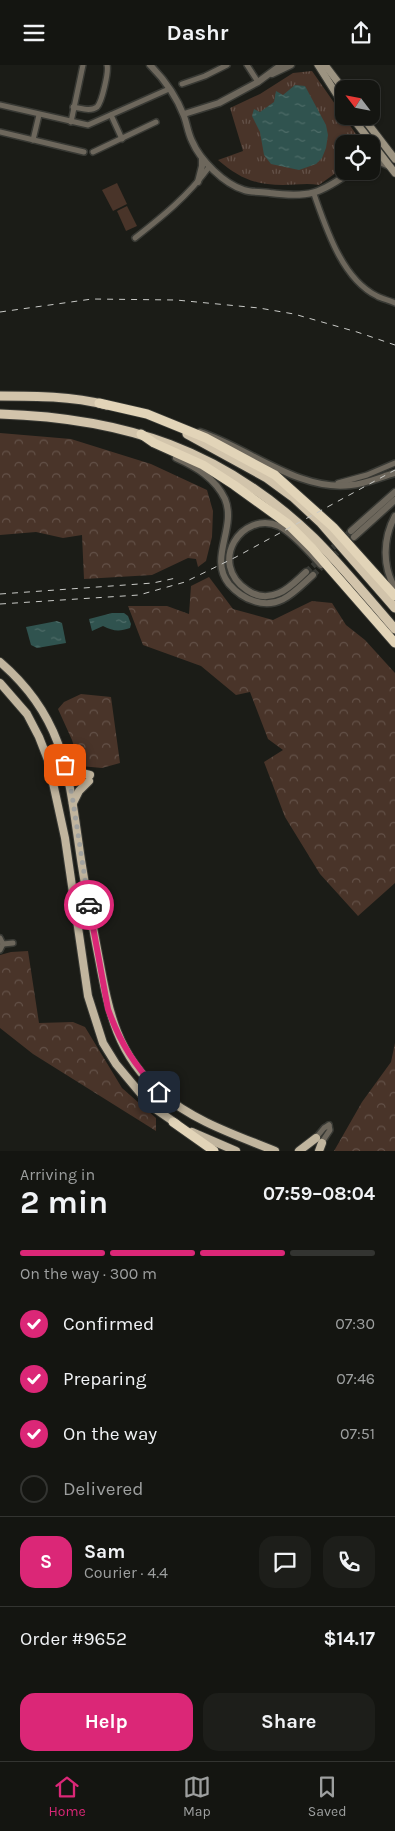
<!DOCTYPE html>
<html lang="en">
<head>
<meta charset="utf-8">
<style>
	:root { --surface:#141511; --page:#1d1e1a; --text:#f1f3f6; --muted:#9d9f9f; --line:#333431; --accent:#db2777 }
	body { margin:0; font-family:Karla,sans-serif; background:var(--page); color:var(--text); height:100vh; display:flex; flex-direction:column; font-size:19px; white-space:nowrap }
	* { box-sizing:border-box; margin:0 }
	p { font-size:16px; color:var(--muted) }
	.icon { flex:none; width:28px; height:28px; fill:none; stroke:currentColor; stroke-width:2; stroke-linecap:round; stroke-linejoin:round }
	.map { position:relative; height:1086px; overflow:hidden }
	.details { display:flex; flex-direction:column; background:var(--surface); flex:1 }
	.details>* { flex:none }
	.needle { width:32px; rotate:302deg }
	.controls { position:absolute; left:335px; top:15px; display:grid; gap:10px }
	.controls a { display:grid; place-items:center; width:45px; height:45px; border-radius:10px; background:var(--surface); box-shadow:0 1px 4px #0004,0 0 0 1px var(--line); font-size:25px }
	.pin { position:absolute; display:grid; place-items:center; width:42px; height:42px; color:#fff; margin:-21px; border-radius:10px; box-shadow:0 2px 8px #0006 }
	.courier { position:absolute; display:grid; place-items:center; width:50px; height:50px; margin:-25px; border:4px solid #db2777; border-radius:50%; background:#fff; color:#222; box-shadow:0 1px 6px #0007 }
	.headline em { font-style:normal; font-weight:700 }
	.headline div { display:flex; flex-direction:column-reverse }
	.headline { display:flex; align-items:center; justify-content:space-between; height:85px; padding:0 20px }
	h1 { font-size:32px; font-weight:700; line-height:38px }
	.bar { display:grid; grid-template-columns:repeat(4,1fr); gap:8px 5px; align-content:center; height:60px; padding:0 20px }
	.bar i { height:6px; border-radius:4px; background:var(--line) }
	.bar .active { background:var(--accent) }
	.bar p { grid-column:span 4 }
	.line { display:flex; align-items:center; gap:12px; padding:0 20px; border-top:1px solid var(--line) }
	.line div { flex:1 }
	.round { display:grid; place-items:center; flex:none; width:52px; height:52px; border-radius:15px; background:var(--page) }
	ol { padding:0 20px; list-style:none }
	li { display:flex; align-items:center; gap:15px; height:55px }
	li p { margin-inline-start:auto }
	li .icon { padding:5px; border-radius:50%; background:var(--accent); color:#fff; stroke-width:4 }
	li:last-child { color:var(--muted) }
	li i { width:28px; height:28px; border:2px solid var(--line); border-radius:50% }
	.action { display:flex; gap:10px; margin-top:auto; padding:10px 20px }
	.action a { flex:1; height:58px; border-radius:15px; background:var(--accent); color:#fff; font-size:20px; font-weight:700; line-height:58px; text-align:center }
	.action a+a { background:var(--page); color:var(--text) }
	header { display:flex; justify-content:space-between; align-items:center; height:65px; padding:0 20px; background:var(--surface); font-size:22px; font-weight:700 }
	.tabs { display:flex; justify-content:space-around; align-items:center; height:70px; border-top:1px solid var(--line); background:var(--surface); font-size:14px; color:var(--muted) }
	.tabs a { display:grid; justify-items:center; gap:2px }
	.tabs .active { color:var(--accent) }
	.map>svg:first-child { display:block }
</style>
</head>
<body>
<header><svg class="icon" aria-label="menu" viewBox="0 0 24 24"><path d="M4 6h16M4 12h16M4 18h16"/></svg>Dashr<svg class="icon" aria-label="share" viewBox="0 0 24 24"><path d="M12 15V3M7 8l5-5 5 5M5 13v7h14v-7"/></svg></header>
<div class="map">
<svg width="395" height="1086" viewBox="0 0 395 1086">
	<defs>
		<pattern id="forest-crowns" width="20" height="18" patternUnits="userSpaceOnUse" patternTransform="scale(1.25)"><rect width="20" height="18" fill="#493429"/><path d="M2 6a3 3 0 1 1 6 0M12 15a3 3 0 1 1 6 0" fill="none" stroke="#635148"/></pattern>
		<pattern id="park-tufts" width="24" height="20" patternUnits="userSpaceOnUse" patternTransform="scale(1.25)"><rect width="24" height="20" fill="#493429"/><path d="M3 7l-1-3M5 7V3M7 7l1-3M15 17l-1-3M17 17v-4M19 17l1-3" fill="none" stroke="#635148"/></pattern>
		<pattern id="water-ripples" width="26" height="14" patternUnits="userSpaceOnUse" patternTransform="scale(1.25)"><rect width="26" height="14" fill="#30534f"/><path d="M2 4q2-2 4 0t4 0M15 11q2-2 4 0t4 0" fill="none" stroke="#4e6c68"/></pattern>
	</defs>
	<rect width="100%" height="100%" fill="#1b1c17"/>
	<g fill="url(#forest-crowns)">
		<polygon points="0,368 71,374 151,399 207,425 213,446 212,472 206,496 198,502 196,494 188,493 152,510 84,514 82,470 63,473 36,467 0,470"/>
		<polygon points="209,512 233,544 273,555 312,536 332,538 346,560 365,575 395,608 395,818 358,851 320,809 285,752 264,697 283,685 268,674 250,627 236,630 201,601 143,580 128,541 167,541 189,549 191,521"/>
		<polygon points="81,629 111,632 120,698 102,703 80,701 72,675 58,644 64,637"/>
		<polygon points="28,886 39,958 73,957 85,962 122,1023 156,1053 156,1066 33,989 0,963 0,890 11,887"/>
		<polygon points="395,978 395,1086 334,1086 362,1037 391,997"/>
	</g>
	<path fill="url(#park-tufts)" d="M 312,6 L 358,72 L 360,79 L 344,79 L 344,102 L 319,120 C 307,118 295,120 283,120 C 255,120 239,113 218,95 L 243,86 L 230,43 L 260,29 L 293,8 Z"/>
	<g fill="#493429">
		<polygon points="117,118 127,139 113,146 102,125"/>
		<polygon points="127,141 137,161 126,166 117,146"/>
	</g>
	<g fill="url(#water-ripples)">
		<polygon points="295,20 305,21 326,60 328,70 326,83 322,93 316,99 299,105 271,99 264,90 260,67 252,51 254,44 260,47 274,37 276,26 283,30"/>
		<path d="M 112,548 L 124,548 L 128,551 L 131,559 L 130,563 C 119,567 113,566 103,561 L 92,566 L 89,554 Z"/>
		<polygon points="57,556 62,558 66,578 37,583 31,580 26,562"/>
	</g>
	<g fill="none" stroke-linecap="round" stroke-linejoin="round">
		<g stroke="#3a3b36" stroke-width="6" stroke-dasharray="6 3" stroke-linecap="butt">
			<polyline points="306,507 351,466"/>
			<polyline points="313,510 354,472"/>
		</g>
		<g stroke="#383934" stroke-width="8">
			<g id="minor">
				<polyline points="247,0 258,17"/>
				<polyline points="182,19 205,11 227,0"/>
				<polyline points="0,40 88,60 169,24"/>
				<path d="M 73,42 C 81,43 90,47 97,42 C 102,37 109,6 107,0"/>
				<polyline points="111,50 122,74"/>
				<polyline points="71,57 83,0"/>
				<polyline points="0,67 84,87"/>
				<polyline points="33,75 39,50"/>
				<polyline points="93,87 156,57"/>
				<path d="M 314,129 C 326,163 342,214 377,231 C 382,234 389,235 395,238"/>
				<path d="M 135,173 C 163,151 188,131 209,102"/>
				<polyline points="338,418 367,410 395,398"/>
				<polyline points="0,873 3,879 0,885"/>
				<polyline points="3,879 13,878"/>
				<polyline points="315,1074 324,1063 329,1060"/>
				<polyline points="320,1080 330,1065 329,1060"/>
			</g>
		</g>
		<g stroke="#383934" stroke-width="9">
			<g id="tertiary">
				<path d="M 150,0 C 164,14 177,33 184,51 C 187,59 188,68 192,76 C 200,95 224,119 244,125 C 252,128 262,126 270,128 C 309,133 320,129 352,106"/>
				<polyline points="272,9 291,0"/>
				<polyline points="184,49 219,38 258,17 281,0"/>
				<polyline points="371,96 380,97 389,101"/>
				<polyline points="198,117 202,101 202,94"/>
				<path d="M 200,367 C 247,382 299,427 351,420 C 365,419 381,412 395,408"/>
				<path d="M 176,393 C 196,402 215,413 225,434 C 237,463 208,493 229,519 C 236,527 244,533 254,536 C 280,545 295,526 313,510"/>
				<path d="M 395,451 C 383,473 382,501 395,523"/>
				<polyline points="351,466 395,427"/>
				<polyline points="354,472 395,435"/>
				<path d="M 306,507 C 298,514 289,524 279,528 C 268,533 257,532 247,525 C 207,498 242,445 279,461 C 293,468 310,488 321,500"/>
			</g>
		</g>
		<g stroke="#383934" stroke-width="9">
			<g id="secondary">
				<polyline points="318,0 344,41"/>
				<polyline points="325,0 344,25"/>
				<polyline points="351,51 395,108"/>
				<polyline points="362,51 395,94"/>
			</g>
		</g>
		<g stroke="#383934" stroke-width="10">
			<g id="primary">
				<path d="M 0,597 C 69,656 69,719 82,801 C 87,832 93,863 99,894 C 109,948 117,990 161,1028 C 193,1056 236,1070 275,1086"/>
				<polyline points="0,618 27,649 39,672 48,695 65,773 88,931 103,978 116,999 151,1041 177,1059"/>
				<polyline points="65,700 78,707 90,710"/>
				<polyline points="73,738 79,726 89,716"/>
				<polyline points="192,1067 236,1086"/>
				<polyline points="299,1086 316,1073"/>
				<polyline points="319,1086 322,1078"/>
			</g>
		</g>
		<g stroke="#383934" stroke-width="11">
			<g id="trunk">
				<path d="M 0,331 C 35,331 72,331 106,340"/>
				<path d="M 0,349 C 125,353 223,385 314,473 C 342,501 368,533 395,564"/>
				<polyline points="187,369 267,413 293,432 321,458 395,543"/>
			</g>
		</g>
		<g stroke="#383934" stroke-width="11">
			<g id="motorway">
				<polyline points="99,338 147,349 206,373 275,410 333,462 395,531"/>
				<polyline points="141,369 154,378 203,400 234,420 288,459 312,483 395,578"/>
				<polyline points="173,1057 214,1086"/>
			</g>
		</g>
		<use href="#minor" stroke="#6d675c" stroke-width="5"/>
		<use href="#tertiary" stroke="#6d675c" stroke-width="6"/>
		<use href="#secondary" stroke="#9c9381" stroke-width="7"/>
		<use href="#primary" stroke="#c1b59e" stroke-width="8"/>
		<use href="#trunk" stroke="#d2c4ab" stroke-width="9"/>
		<use href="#motorway" stroke="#e2d4b8" stroke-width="9"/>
		<g stroke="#c9cac7" stroke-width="1" stroke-dasharray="6 6" stroke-linecap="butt">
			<polyline points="0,247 92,234 176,235 259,243 294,249 357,267 395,280"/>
			<polyline points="0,529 153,518 176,513"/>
			<polyline points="0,539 139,530 185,517 236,492 395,405"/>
		</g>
	</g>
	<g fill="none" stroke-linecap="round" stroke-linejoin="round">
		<polyline stroke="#a0a19e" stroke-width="5" stroke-dasharray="0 9" points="65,700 72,730 89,840"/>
		<path stroke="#db2777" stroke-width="6" d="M 89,840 L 108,944 C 121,980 134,999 159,1027"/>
	</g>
</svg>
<div class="controls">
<a><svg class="needle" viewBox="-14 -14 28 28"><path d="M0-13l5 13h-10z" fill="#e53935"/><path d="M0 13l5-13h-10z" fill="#9d9f9f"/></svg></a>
<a><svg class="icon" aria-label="locate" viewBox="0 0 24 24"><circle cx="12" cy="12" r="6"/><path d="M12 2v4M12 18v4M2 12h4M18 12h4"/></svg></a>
</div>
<div class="pin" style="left:65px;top:700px;background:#ea580c"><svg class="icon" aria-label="bag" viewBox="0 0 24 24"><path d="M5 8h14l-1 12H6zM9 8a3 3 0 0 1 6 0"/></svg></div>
<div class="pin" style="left:159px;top:1027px;background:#1f2937"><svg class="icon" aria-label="home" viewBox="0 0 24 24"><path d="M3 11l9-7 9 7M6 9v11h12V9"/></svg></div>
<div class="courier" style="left:89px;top:840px"><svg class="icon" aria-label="car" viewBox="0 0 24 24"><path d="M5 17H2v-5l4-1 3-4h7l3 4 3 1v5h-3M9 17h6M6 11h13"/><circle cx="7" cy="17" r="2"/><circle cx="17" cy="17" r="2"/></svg></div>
</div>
<section class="details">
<div class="headline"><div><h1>2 min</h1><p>Arriving in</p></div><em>07:59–08:04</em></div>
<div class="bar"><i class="active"></i><i class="active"></i><i class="active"></i><i></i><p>On the way · 300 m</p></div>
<ol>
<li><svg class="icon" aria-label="check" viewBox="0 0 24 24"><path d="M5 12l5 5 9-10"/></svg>Confirmed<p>07:30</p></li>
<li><svg class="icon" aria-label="check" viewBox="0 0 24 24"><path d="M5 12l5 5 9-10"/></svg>Preparing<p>07:46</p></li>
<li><svg class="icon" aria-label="check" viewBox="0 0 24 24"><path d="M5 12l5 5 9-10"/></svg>On the way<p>07:51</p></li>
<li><i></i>Delivered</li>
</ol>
<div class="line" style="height:90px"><b class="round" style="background:var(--accent);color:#fff">S</b><div><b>Sam</b><p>Courier · 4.4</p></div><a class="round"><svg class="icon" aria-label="chat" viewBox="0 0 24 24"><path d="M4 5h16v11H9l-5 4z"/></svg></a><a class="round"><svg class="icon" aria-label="phone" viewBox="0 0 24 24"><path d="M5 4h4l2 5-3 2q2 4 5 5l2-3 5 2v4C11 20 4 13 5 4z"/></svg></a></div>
<div class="line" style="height:65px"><div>Order #9652</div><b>$14.17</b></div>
<div class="action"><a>Help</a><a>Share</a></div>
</section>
<nav class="tabs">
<a class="active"><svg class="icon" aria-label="home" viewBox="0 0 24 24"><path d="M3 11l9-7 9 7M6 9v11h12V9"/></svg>Home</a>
<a><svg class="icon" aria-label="map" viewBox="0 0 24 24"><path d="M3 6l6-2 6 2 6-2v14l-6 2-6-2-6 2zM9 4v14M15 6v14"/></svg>Map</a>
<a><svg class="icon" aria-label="saved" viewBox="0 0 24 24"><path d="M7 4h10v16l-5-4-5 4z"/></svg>Saved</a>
</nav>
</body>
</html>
